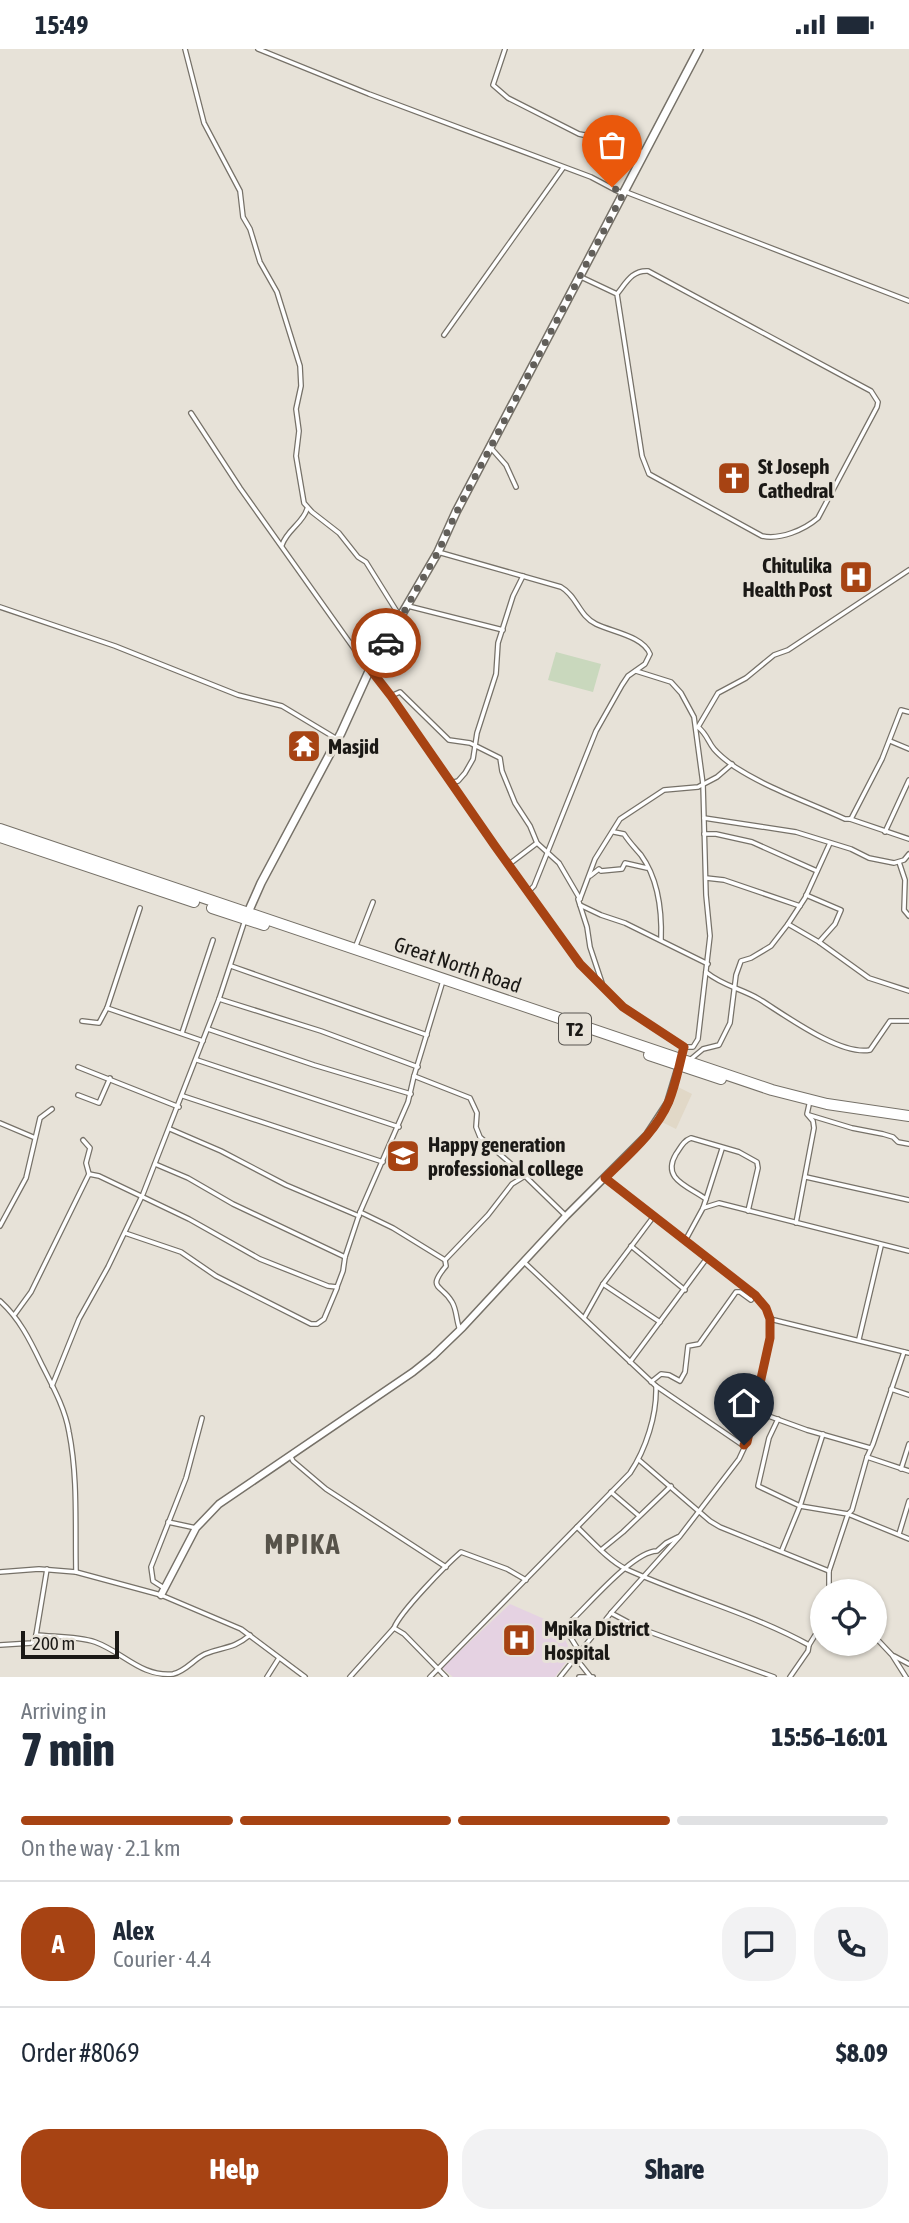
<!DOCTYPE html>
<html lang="en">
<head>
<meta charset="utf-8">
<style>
	:root { --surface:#fff; --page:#f2f2f3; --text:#1f2937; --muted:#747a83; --line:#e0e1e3; --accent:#a74313 }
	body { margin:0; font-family:"Asap Condensed",sans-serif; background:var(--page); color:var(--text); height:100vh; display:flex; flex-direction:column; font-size:26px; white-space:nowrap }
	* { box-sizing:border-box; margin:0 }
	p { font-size:23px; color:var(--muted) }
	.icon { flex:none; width:38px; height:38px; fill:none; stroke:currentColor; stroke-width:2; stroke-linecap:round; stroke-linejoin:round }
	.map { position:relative; height:1628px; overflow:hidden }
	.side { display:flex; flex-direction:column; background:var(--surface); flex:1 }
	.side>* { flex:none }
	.buttons { position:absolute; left:810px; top:1530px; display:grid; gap:14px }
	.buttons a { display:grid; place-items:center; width:77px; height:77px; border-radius:50%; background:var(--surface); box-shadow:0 2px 5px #0004; font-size:35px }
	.scale { position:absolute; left:21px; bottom:18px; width:98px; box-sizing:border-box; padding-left:7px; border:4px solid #1b1916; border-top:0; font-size:19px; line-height:24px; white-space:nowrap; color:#1b1916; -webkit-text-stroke:5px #e7e2d8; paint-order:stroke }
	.pin { position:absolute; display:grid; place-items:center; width:60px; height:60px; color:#fff; margin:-72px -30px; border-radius:50% 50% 50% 0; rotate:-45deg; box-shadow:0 0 7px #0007 }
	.pin .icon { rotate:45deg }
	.courier { position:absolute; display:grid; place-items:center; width:70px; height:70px; margin:-35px; border:5px solid #a74313; border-radius:50%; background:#fff; color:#222; box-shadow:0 2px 9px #0007 }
	.head em { font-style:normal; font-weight:800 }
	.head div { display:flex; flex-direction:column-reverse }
	.head { display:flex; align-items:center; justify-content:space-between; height:119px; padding:0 21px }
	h1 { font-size:46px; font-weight:800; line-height:52px }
	.bar { display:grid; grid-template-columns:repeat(4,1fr); gap:10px 7px; align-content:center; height:84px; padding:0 21px }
	.bar i { height:9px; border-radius:5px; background:var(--line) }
	.bar .selected { background:var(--accent) }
	.bar p { grid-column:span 4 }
	.line { display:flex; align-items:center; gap:18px; padding:0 21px; border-top:2px solid var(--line) }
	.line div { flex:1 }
	.round { display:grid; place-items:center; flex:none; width:74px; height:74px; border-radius:28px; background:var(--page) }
	.cta { display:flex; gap:14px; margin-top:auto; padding:14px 21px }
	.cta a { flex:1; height:80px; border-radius:28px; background:var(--accent); color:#fff; font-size:28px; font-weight:800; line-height:80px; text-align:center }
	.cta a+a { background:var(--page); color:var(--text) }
	.status { display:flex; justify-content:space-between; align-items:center; height:49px; padding:0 35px; background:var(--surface); direction:ltr }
	.status svg { height:19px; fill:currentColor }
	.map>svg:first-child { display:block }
</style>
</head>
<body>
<div class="status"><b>15:49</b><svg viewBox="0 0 49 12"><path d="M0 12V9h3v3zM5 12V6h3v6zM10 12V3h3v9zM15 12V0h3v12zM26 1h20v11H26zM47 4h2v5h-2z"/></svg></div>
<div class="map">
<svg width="909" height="1628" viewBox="0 0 909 1628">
	<rect width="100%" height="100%" fill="#e7e2d8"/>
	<polygon fill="#e1d8c7" points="678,1038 692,1045 676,1080 662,1073"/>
	<polygon fill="#e5d2e2" points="510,1555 558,1576 572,1605 555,1628 453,1628 442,1619"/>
	<polygon fill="#c9d8bd" points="556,603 601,615 593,643 548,631"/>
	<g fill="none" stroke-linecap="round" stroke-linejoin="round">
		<g stroke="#767168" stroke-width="6">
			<g id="street">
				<polyline points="185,0 204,74 240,142 243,168 250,180 260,213 277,243 300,317 301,337 296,360 299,382 296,407 304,454 312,463 339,484 358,508 366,513 399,566"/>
				<polyline points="258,0 369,45 591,128 623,145"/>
				<path d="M 505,0 L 493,36 L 508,49 L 579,85 C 590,88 597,85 608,84 C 619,84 637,95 642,105"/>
				<polyline points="626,143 909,252"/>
				<path d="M 581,228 L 617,245 C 626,234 632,221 648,222 L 871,342 L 878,353 L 877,358 L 818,469 C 804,481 780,491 762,487 L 649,425 L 642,407 L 617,245"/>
				<polyline points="444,286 563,119"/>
				<polyline points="191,364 240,439 365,615 391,647 508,816 580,915 623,958 684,998 681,1009"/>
				<polyline points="491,399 506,416 516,438"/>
				<path d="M 282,496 C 287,481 303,474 307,460"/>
				<path d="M 438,503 L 561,538 C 577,547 579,567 596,575 C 612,583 643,587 650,605 L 645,615 L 628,627 L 622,636 L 596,682 L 534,837 L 528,843"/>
				<polyline points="408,557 503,581"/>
				<polyline points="0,558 115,597 238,646 282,657 337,690"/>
				<polyline points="636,622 671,633 681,644 694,668 703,735 706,846 710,887 698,990 693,998 684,998"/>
				<polyline points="391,647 400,643 449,691 470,694 500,709 502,722 515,754 530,777 537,794 559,814 580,850 578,850 587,878 590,898 602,934"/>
				<path d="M 698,678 C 707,685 708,693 714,700 C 720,707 728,713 735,718 C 769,740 808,753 845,770 L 851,770 L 882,710 L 901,661 L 909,663"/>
				<polyline points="698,678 718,644 746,629 774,606 788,601 909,521"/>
				<polyline points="890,692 909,700"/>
				<polyline points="451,734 458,732 465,724 473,710 477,684 496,625 498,594 513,547 523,527"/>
				<polyline points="704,769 796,783 851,800 869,809 894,814 904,811 909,805"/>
				<polyline points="850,770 909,790"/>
				<path d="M 614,783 L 624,785 C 629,793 635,799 641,806 C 659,831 662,863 661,891"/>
				<polyline points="885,783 909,731"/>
				<polyline points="704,785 716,785 752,793 817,822"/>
				<polyline points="899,813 905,831 904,861 909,867"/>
				<polyline points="508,816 537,794"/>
				<polyline points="590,827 599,820 601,822 622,820 625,814 647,819"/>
				<polyline points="706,829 724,831 800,857"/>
				<polyline points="806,846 841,861 835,875 819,893"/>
				<polyline points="580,850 595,810 620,770 664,741 698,738 717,728 732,715"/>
				<polyline points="580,856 601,866 625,874 708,915"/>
				<polyline points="140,859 107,959 203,992"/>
				<polyline points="788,875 819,893 869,929 909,942"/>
				<polyline points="355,899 373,853"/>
				<polyline points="231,917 427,986"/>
				<path d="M 706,923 C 723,937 740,939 759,950 C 785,966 840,1007 870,1001 L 890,972 L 909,972"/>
				<polyline points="219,950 321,982 418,1018"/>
				<polyline points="82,972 99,974 107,959"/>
				<polyline points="208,980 314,1016 411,1045"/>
				<polyline points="182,984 213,891"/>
				<polyline points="691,1010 703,1000 719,996 730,974 736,926 741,912 751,909 771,897 788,875 805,849 830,794"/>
				<polyline points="197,1011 399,1078"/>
				<polyline points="78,1018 179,1058"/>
				<polyline points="414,1027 470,1049 477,1064 476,1078 480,1088 525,1127 565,1166"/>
				<polyline points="78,1046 99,1054 110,1029"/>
				<polyline points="183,1047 383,1113"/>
				<polyline points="809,1066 852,1079 883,1085 893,1088 898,1093 909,1095"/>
				<polyline points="0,1074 33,1088"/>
				<polyline points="170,1080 221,1102 286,1136 359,1167"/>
				<polyline points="83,1091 90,1099 86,1114 89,1125"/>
				<polyline points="155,1115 188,1129 233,1155 345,1208"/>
				<polyline points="806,1128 909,1151"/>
				<polyline points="706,1150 722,1100"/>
				<path d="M 703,1159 L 706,1150 C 688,1137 661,1130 676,1105 C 681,1098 683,1092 691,1089 L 739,1103 L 757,1113 L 758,1119 L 748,1162"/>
				<path d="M 360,1163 L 393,1179 L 445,1211 L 446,1217 C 426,1241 442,1235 452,1253 C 457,1261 456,1272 460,1281"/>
				<polyline points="796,1174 814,1079 813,1072 807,1065 809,1056"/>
				<polyline points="0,1177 26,1129 40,1069 52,1060"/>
				<polyline points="125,1184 181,1203 216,1227 311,1275 317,1275 324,1270 337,1239"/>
				<polyline points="685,1192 703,1159 719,1154 909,1202"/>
				<polyline points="631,1197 685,1241"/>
				<polyline points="445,1211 488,1166 512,1135 525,1127"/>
				<polyline points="603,1235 660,1273"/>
				<path d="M 0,1252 C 19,1269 30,1291 41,1314 C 52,1336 65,1359 69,1383 C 78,1428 75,1477 76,1523"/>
				<polyline points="15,1265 31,1243 89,1125 99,1127 189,1170 260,1210 328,1237 337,1238 343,1222 345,1208 360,1163 408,1053 414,1027 442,935"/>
				<polyline points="584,1269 603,1235 654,1167"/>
				<polyline points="770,1270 909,1304"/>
				<polyline points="859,1290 881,1197"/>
				<polyline points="630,1313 707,1209"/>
				<polyline points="651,1333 661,1325 669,1326 680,1332 685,1323 688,1297 699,1295 736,1243 740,1243 751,1251 755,1247"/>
				<polyline points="52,1337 79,1270 108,1218 143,1145 219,950 245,871"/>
				<polyline points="656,1337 744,1397"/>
				<polyline points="891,1340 909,1346"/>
				<polyline points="752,1361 807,1381 870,1399"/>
				<polyline points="778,1370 769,1389 758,1437 800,1457 848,1465 909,1490"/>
				<polyline points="290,1406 293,1412 326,1440 446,1518"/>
				<polyline points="867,1408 909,1422"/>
				<polyline points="639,1411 710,1472 720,1478 829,1522"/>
				<polyline points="901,1420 909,1395"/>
				<polyline points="611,1443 638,1466"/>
				<polyline points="168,1473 196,1479"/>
				<path d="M 577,1478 C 592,1492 608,1511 626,1520 C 685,1547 751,1564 809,1596"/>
				<polyline points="899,1485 909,1452"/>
				<polyline points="601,1501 623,1483 671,1437"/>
				<polyline points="782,1501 800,1457 823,1385"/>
				<polyline points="0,1523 39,1520 76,1523 161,1546 241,1580 305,1628"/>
				<polyline points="164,1539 153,1532 151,1518 186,1429 202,1369"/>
				<polyline points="829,1542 829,1522 848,1465 852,1461 867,1408 873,1395 904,1303"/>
				<polyline points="611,1564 639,1579 774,1628"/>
				<path d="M 394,1579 C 400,1563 446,1516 461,1503 L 507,1520 L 526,1531"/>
				<path d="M 36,1586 C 55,1588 77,1587 95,1593 C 123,1603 141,1628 173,1625 C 186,1622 194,1610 205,1605 C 224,1597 232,1601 250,1586"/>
				<polyline points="875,1588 892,1606 906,1628"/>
				<polyline points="0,1596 32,1594 36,1586 47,1520"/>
				<path d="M 579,1602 L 566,1581 L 572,1571 C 590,1554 634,1502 657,1502 L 666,1494 L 678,1488"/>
				<polyline points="894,1607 909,1615"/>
				<polyline points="575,1608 590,1627"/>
				<polyline points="267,1628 279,1609"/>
				<polyline points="350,1628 394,1579 404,1585 446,1628"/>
				<path d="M 430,1628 L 630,1424 C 646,1400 657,1366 656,1337 L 525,1214"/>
				<polyline points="560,1628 611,1564 680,1487 739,1410 747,1393 770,1289 770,1270 766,1259 755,1246 605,1129"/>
				<polyline points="579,1628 593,1628"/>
				<polyline points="790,1628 808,1602 809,1596 822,1575"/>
			</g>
		</g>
		<g stroke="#767168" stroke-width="9">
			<polyline id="secondary" points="161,1546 196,1479 219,1455 413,1323 433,1307 463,1278 566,1167 647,1086 668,1054 680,1014"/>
		</g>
		<g stroke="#767168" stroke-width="10">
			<polyline id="primary" points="246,868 261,834 341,684 370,620 438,503 456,463 699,0"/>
		</g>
		<g stroke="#767168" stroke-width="12">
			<g id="highway">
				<polyline points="0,780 772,1041 827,1055 909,1067"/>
				<polyline points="0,788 194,853"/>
				<polyline points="212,859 264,876"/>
				<polyline points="649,1006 721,1030"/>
			</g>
		</g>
		<use href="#street" stroke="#fff" stroke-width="3.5"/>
		<use href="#secondary" stroke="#fff" stroke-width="6"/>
		<use href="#primary" stroke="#fff" stroke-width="7"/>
		<use href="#highway" stroke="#fff" stroke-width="10"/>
	</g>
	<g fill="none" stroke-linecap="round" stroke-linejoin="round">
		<polyline stroke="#625f5a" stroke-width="7" stroke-dasharray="0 12.6" points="386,594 438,503 456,464 623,145 612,138"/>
		<path stroke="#a74313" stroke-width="9" d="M 386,594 L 370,620 L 391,647 L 495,797 L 580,915 L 623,958 L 684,998 C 679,1016 676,1035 669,1052 C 656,1083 628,1106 605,1129 L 755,1246 L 766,1259 L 770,1270 L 770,1289 L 747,1393 L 744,1396"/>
	</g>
	<defs>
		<g id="church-square" transform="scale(1.75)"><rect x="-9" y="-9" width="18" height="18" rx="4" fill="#a74313" stroke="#e7e2d8"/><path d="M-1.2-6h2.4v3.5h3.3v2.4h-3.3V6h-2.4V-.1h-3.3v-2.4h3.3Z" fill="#fff"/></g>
		<g id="hospital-square" transform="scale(1.75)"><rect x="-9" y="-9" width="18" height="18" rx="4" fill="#a74313" stroke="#e7e2d8"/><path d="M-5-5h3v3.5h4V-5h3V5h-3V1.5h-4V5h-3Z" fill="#fff"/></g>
		<g id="temple-square" transform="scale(1.75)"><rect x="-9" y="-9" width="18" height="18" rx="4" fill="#a74313" stroke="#e7e2d8"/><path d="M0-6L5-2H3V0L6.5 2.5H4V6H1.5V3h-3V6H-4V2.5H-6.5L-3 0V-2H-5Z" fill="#fff"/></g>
		<g id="university-square" transform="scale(1.75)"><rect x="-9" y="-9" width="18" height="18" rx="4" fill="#a74313" stroke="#e7e2d8"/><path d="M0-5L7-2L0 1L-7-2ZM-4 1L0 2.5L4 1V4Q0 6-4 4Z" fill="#fff"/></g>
	</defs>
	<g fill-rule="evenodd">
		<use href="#church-square" x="734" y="429"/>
		<use href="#hospital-square" x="856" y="528"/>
		<use href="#temple-square" x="304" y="697"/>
		<use href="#university-square" x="403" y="1107"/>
		<use href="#hospital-square" x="519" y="1591"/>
	</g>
	<g text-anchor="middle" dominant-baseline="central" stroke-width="6" stroke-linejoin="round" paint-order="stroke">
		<rect fill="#e7e2d8" stroke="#585550" stroke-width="2" x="559" y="964.5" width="32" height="31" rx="5"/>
		<g font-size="19" font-weight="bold" fill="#1b1916">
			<text x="575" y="980">T2</text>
		</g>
		<g font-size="21" font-weight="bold" fill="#1b1916" stroke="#e7e2d8" text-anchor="start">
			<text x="758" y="417">St Joseph<tspan x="758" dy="24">Cathedral</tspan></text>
			<text x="832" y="516" text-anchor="end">Chitulika<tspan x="832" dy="24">Health Post</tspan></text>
			<text x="328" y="697">Masjid</text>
			<text x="428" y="1095">Happy generation<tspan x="428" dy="24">professional college</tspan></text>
			<text x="544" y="1579">Mpika District<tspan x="544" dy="24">Hospital</tspan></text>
		</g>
		<g font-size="21" fill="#1b1916" stroke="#e7e2d8">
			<text transform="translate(458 915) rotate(19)">Great North Road</text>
		</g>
		<g font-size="28" font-weight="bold" letter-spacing="2" fill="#57534a" stroke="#e7e2d8">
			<text x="303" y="1495">MPIKA</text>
		</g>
	</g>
</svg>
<div class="buttons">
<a><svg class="icon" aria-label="locate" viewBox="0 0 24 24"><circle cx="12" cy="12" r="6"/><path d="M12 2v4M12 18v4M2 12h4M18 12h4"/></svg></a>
</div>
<div class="scale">200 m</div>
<div class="pin" style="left:612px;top:138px;background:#ea580c"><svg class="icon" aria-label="bag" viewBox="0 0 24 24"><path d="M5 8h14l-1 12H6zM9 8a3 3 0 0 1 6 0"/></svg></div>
<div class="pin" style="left:744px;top:1396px;background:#1f2937"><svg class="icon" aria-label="home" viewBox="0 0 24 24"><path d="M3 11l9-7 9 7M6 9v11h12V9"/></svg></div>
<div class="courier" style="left:386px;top:594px"><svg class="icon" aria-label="car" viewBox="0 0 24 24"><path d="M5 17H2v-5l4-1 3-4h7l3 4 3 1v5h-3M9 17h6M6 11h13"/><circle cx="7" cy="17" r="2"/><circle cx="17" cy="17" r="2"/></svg></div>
</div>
<section class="side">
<div class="head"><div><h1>7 min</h1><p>Arriving in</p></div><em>15:56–16:01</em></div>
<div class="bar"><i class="selected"></i><i class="selected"></i><i class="selected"></i><i></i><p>On the way · 2.1 km</p></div>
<div class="line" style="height:126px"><b class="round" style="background:var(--accent);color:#fff">A</b><div><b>Alex</b><p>Courier · 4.4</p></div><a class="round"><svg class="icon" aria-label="chat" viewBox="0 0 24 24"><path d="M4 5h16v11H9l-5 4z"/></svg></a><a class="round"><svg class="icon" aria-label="phone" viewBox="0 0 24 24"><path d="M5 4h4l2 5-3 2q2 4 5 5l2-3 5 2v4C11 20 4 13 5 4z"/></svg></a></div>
<div class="line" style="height:91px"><div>Order #8069</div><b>$8.09</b></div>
<div class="cta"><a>Help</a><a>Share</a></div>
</section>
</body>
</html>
